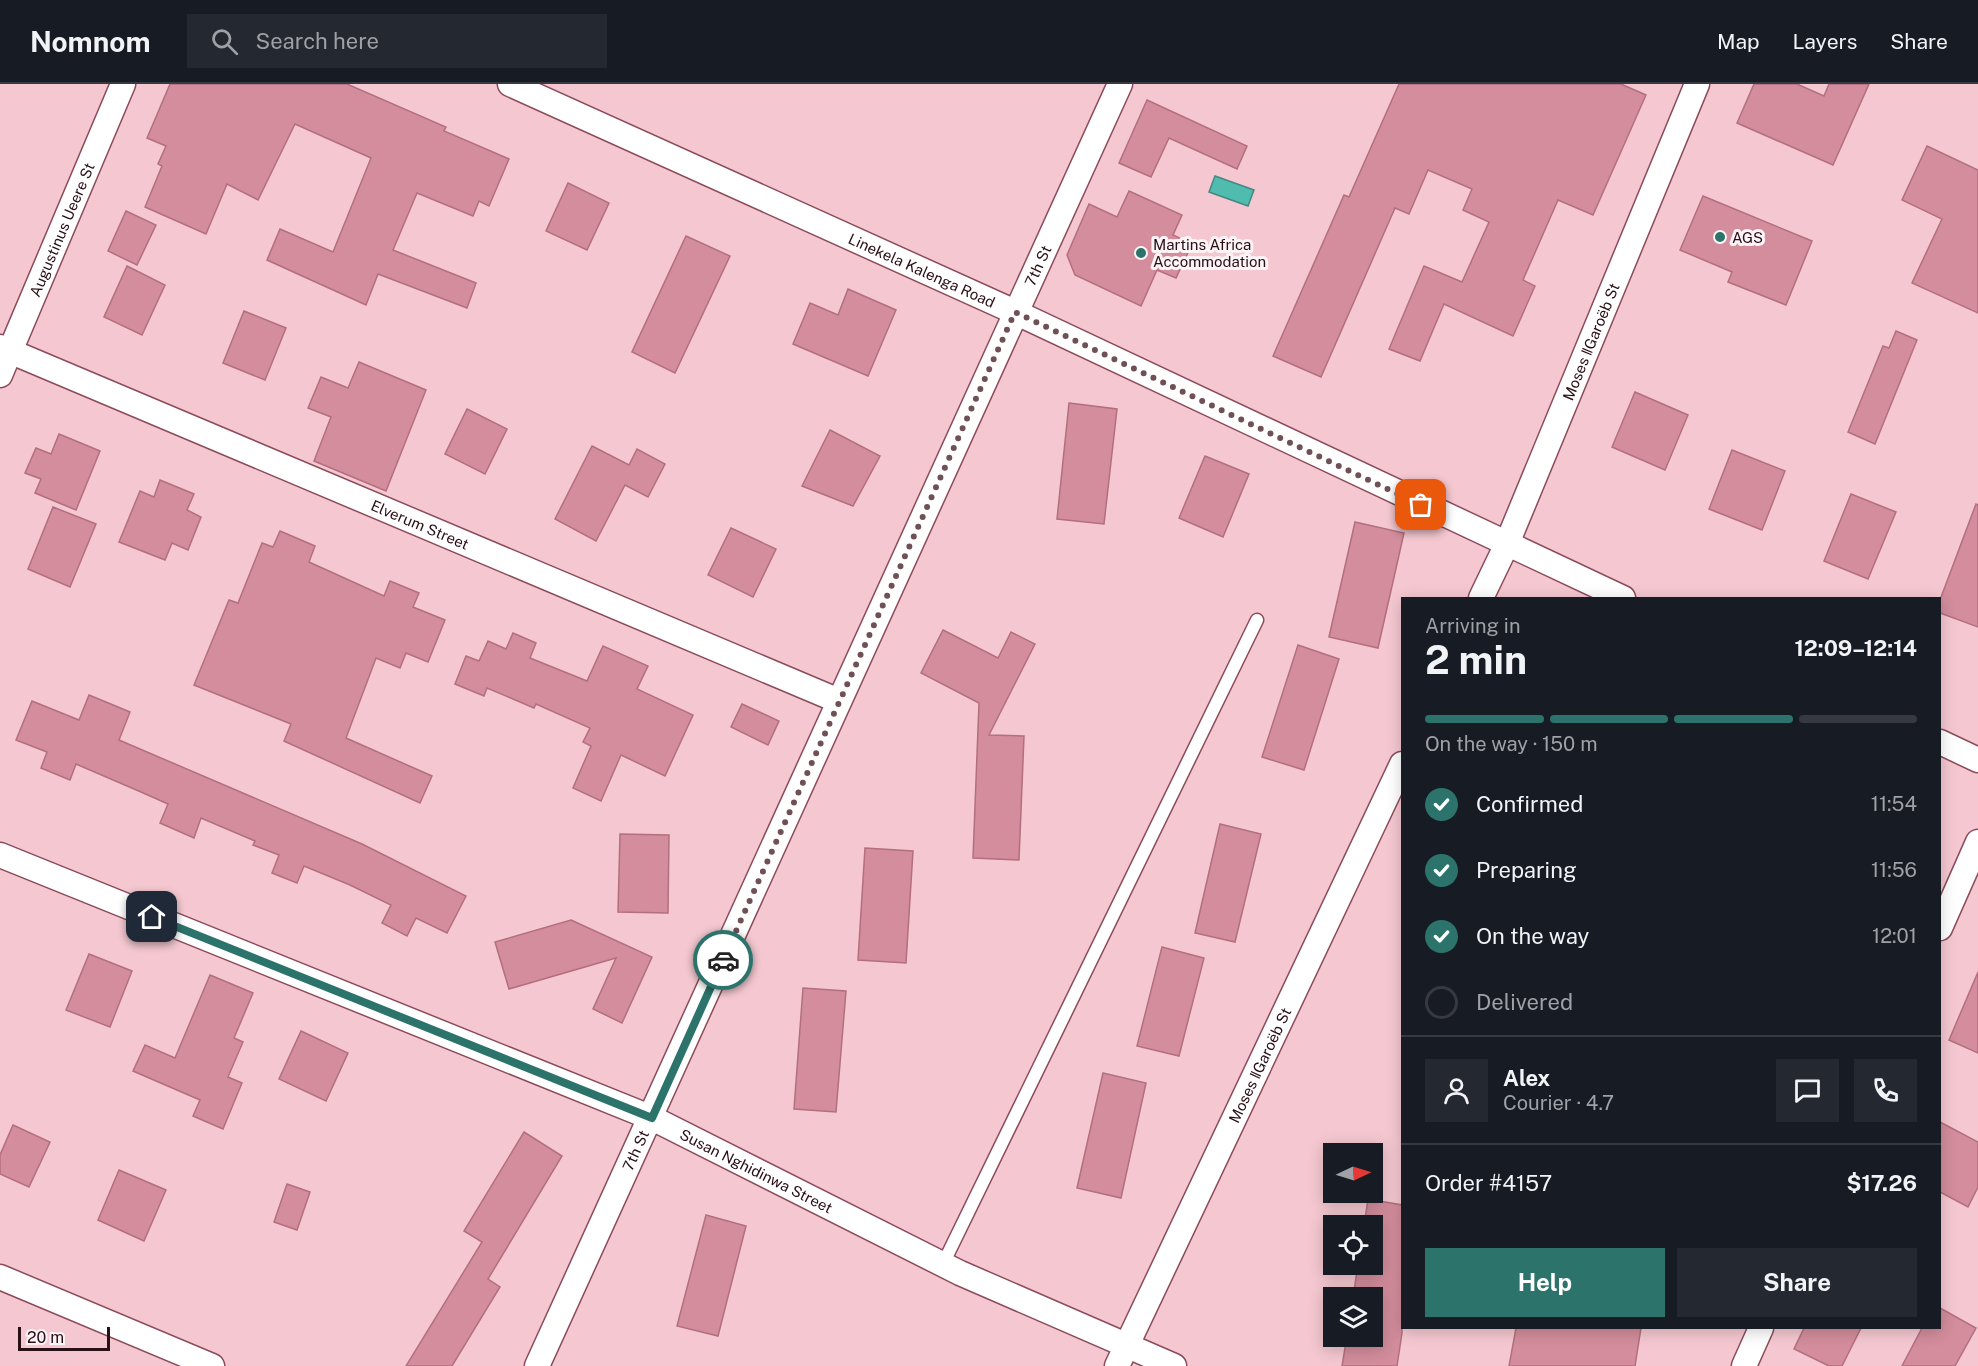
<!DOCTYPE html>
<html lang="en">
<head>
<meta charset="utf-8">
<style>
	:root { --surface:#171b24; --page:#242831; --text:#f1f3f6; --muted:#9ea1a6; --line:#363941; --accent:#2c746b }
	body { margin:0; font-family:"Public Sans",sans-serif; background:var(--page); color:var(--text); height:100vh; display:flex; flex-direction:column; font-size:22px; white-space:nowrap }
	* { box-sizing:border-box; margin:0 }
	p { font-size:20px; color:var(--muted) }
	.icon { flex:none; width:33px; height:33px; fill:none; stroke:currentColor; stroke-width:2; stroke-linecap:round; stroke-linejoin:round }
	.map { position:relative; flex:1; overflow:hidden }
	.drawer { position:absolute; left:1401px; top:513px; width:540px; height:732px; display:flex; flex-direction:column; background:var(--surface); border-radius:0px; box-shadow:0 3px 15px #0003 }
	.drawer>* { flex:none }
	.needle { width:39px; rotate:86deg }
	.controls { position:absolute; left:1323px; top:1059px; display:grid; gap:12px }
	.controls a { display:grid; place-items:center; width:60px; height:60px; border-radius:0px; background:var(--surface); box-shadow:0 3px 15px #0003; font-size:30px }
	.scale { position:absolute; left:18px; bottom:15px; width:92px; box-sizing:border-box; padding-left:6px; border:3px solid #290f16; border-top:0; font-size:16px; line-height:21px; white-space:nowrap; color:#290f16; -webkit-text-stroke:4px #fcf4f6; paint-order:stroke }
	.pin { position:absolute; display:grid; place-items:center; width:51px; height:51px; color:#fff; margin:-26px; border-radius:12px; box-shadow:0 3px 9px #0006 }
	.courier { position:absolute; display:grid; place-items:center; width:60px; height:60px; margin:-30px; border:4px solid #2c746b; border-radius:50%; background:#fff; color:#222; box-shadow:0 2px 8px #0007 }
	.summary em { font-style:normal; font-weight:700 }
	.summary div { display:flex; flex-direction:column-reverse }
	.summary { display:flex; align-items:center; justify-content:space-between; height:102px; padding:0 24px }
	h1 { font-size:39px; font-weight:700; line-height:45px }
	.bar { display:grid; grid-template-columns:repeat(4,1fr); gap:9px 6px; align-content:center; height:72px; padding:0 24px }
	.bar i { height:8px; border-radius:4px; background:var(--line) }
	.bar .active { background:var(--accent) }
	.bar p { grid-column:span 4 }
	.line { display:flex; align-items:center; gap:15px; padding:0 24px; border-top:2px solid var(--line) }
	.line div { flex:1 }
	.round { display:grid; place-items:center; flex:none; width:63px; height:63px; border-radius:0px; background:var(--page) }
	ol { padding:0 24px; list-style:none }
	li { display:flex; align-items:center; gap:18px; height:66px }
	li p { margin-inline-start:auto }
	li .icon { padding:6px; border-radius:50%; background:var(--accent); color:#fff; stroke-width:4 }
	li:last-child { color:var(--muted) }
	li i { width:33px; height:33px; border:3px solid var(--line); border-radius:50% }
	.cta { display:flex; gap:12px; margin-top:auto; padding:12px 24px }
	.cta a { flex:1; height:69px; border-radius:0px; background:var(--accent); color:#fff; font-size:24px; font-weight:700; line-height:69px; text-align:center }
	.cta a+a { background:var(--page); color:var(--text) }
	header { display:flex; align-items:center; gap:36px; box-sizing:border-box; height:84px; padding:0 30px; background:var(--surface); border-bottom:2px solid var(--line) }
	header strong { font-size:28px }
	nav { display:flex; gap:33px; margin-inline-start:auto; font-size:21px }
	.search { width:420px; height:54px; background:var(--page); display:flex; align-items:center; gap:15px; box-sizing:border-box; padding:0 21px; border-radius:0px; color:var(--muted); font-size:22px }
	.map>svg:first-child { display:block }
</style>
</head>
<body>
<header>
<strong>Nomnom</strong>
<div class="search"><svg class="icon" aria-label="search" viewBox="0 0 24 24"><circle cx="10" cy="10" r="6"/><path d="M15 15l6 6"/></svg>Search here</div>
<nav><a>Map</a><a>Layers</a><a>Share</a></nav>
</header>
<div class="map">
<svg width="1978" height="1282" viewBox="0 0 1978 1282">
	<rect width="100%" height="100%" fill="#f5c8d1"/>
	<polygon fill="#4fbcaf" stroke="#448881" stroke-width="1.5" points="1215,92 1254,106 1248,122 1209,108"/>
	<g fill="#d38d9c" stroke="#b36f7f" stroke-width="1.5">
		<polygon points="170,0 347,0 446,43 444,47 509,75 489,122 479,117 473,132 417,109 393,166 476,199 467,224 378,190 366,221 267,176 280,145 333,168 371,74 295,40 258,116 227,100 206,150 145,123 162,82 158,80 166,62 147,54"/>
		<polygon points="1399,0 1621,0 1646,11 1593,131 1558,116 1523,196 1535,202 1513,252 1444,220 1420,277 1389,265 1424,182 1462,198 1489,138 1463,126 1472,105 1428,86 1409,130 1395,124 1321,293 1273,272 1344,111 1349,113"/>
		<polygon points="1754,0 1797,0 1824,12 1829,0 1869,0 1833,81 1737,39"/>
		<polygon points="1147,16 1247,62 1237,85 1169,54 1151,93 1119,79"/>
		<polygon points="1927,62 1978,86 1978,229 1912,199 1942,135 1902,116"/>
		<polygon points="568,99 609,119 587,166 546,147"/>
		<polygon points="1129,107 1182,131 1173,151 1192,160 1176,194 1157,186 1141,222 1075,191 1067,171 1089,120 1117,133"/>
		<polygon points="1703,112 1812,157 1786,221 1728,198 1732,188 1680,166"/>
		<polygon points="126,127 156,141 137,181 108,167"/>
		<polygon points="686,152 730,172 675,289 632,268"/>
		<polygon points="127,182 165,201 142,251 104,233"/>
		<polygon points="848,205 896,226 868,292 793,260 810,219 838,231"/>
		<polygon points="244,227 286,244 265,296 223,279"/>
		<polygon points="1896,247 1917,256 1875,360 1848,348 1883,262 1889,264"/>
		<polygon points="359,278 426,306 386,407 314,377 331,333 308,324 321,293 348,304"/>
		<polygon points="1635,308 1688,331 1665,386 1612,363"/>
		<polygon points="1069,319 1117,325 1104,440 1057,435"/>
		<polygon points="467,325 507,345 485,390 445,370"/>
		<polygon points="830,346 880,372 853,422 802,402"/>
		<polygon points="59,350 100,367 76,426 35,409 41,395 25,389 36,364 51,370"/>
		<polygon points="592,362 629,381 637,365 665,380 648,413 625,401 596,457 555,435"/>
		<polygon points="1732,366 1785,387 1762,446 1709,425"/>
		<polygon points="1205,372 1249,390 1223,453 1179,434"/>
		<polygon points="160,396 194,410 187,426 201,433 188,466 172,459 165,476 119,458 140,407 154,413"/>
		<polygon points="1851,410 1896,428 1868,495 1824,477"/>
		<polygon points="1976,420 1978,421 1978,543 1940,529 1940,516"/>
		<polygon points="53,423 96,440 70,503 28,485"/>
		<polygon points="1355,438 1404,449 1378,564 1329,553"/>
		<polygon points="731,444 776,465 753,513 708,491"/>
		<polygon points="280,447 315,462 309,478 384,512 390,497 419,509 413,523 445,536 428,578 406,569 400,584 376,574 346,654 432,692 420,719 284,657 291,640 194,601 229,516 238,519 262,459 273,463"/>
		<polygon points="943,546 998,574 1011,548 1035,560 989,651 1024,652 1019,776 973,774 979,619 921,589"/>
		<polygon points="513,549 536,559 530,574 587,597 603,562 648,582 637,605 693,631 665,692 621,671 601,717 573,704 591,662 583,658 590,644 536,620 534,624 487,604 484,612 455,600 466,572 479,577 488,557 506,565"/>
		<polygon points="1298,561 1339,575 1304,686 1262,673"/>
		<polygon points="89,611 130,628 119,656 362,760 466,812 447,849 416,834 407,852 382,839 391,821 350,801 304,782 297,799 272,789 279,771 253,761 255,757 201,734 194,754 160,739 168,720 141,708 76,680 70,696 41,684 47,668 16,656 32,617 79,636"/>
		<polygon points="742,620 779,637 768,661 731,643"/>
		<polygon points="1220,740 1261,750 1235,858 1195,849"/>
		<polygon points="620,750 669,751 668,829 618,828"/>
		<polygon points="865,764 913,767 906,879 858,876"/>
		<polygon points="571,836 652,873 622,939 593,925 616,874 509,905 495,858"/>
		<polygon points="1162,863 1204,874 1179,972 1137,962"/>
		<polygon points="89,870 132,887 110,943 66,926"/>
		<polygon points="1978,888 1978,969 1949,956"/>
		<polygon points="210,891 253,909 234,954 243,958 228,993 242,999 223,1045 193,1032 200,1016 133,987 145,961 175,974"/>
		<polygon points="803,904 846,907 836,1028 794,1025"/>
		<polygon points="301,947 348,969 326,1017 279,995"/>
		<polygon points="1103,989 1146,999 1121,1114 1077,1104"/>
		<polygon points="1940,1038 1978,1058 1978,1103 1968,1123 1940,1108"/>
		<polygon points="13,1041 50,1058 29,1103 0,1090 0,1071"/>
		<polygon points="524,1048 562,1072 488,1195 500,1203 452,1282 406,1282 482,1158 464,1147"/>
		<polygon points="119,1086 166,1106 144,1157 98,1136"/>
		<polygon points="287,1100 310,1108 297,1146 274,1138"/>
		<polygon points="1368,1115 1402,1121 1402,1249 1397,1282 1342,1282 1347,1252 1372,1252 1372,1214 1353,1214 1358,1180 1372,1180 1372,1142 1364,1142"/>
		<polygon points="706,1131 746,1142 718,1252 677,1242"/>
		<polygon points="1940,1224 1976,1244 1955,1282 1902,1282 1922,1244 1940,1244"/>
		<polygon points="1516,1244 1641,1244 1635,1282 1509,1282"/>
		<polygon points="1804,1244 1861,1244 1842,1282 1829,1282 1794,1265"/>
	</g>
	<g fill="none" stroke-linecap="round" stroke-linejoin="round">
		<g stroke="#8b4b5b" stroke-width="15">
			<polyline id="service" points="943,1180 1257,536"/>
		</g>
		<g stroke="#8b4b5b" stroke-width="27">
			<g id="minor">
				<path id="s1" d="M 510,0 L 1015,228 L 1623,514"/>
				<path id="s2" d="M 0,263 L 839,617"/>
				<path id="s3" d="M 0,291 L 123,0"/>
				<path id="s4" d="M 1481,514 L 1506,462 L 1697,0"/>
				<polyline points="1940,658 1978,676"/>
				<path id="s5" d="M 0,771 L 652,1034 L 960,1189 L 1174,1282"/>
				<polyline points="1940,844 1978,758"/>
				<polyline points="0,1193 212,1282"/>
				<path id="s6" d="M 537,1282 L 1120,0"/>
				<path id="s7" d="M 1117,1282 L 1402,680"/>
				<polyline points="1744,1282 1761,1244"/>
			</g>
		</g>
		<use href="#service" stroke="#fff" stroke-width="12"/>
		<use href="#minor" stroke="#fff" stroke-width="24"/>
	</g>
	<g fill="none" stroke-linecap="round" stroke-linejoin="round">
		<polyline stroke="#705057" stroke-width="6" stroke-dasharray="0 10.8" points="723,876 1015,228 1421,421"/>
		<polyline stroke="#2c746b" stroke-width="8" points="152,833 652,1034 723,876"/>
	</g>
	<g fill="#2c746b" stroke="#fcf4f6" stroke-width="2">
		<circle cx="1720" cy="153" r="6"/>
		<circle cx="1141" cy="169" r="6"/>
	</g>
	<g text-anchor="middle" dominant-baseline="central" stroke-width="6" stroke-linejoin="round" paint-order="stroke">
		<g font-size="15" fill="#290f16" stroke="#fcf4f6">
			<text stroke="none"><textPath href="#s3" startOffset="158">Augustinus Ueere St</textPath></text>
			<text stroke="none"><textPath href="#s6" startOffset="1209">7th St</textPath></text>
			<text stroke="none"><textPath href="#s1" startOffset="452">Linekela Kalenga Road</textPath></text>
			<text stroke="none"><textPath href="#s4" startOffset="279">Moses ǁGaroëb St</textPath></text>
			<text stroke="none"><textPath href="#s2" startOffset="456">Elverum Street</textPath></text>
			<text stroke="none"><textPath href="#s7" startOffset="333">Moses ǁGaroëb St</textPath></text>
			<text stroke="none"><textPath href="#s6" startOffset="237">7th St</textPath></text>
			<text stroke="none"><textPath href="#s5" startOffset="820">Susan Nghidinwa Street</textPath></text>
		</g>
		<g font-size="15" fill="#290f16" stroke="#fcf4f6" text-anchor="start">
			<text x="1732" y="153">AGS</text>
			<text x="1153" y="160">Martins Africa<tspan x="1153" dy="17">Accommodation</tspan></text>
		</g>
	</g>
</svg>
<div class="controls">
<a><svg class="needle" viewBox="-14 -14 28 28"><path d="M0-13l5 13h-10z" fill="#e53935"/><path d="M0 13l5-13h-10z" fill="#9ea1a6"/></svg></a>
<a><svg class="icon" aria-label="locate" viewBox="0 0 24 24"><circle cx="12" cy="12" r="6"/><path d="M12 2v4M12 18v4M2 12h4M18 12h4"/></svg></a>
<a><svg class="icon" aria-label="layers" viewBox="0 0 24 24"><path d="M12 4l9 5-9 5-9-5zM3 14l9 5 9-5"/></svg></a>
</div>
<div class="scale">20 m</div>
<div class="pin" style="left:1421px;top:421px;background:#ea580c"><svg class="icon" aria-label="bag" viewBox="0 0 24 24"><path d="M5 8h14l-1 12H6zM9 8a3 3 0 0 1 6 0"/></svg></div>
<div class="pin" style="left:152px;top:833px;background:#1f2937"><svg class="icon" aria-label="home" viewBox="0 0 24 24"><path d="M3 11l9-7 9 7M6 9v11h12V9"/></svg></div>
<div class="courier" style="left:723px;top:876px"><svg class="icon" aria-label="car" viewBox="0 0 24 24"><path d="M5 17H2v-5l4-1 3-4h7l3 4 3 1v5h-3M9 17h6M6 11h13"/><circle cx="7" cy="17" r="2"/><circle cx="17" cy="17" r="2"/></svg></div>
<section class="drawer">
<div class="summary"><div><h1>2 min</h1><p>Arriving in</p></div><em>12:09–12:14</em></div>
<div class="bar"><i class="active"></i><i class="active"></i><i class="active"></i><i></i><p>On the way · 150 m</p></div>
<ol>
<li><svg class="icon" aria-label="check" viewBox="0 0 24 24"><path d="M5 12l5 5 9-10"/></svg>Confirmed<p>11:54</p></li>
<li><svg class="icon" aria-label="check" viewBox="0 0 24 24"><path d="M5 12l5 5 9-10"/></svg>Preparing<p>11:56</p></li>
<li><svg class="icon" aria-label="check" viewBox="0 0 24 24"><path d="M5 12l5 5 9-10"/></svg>On the way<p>12:01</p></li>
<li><i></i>Delivered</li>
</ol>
<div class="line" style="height:108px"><a class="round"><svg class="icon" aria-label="person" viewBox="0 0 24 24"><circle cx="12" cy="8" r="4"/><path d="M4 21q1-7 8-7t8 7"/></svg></a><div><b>Alex</b><p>Courier · 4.7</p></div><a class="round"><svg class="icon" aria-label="chat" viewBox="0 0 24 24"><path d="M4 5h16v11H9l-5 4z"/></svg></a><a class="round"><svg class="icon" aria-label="phone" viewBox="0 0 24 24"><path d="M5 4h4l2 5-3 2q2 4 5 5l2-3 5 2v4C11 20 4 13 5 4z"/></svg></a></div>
<div class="line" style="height:78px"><div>Order #4157</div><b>$17.26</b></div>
<div class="cta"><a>Help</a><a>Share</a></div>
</section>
</div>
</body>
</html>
